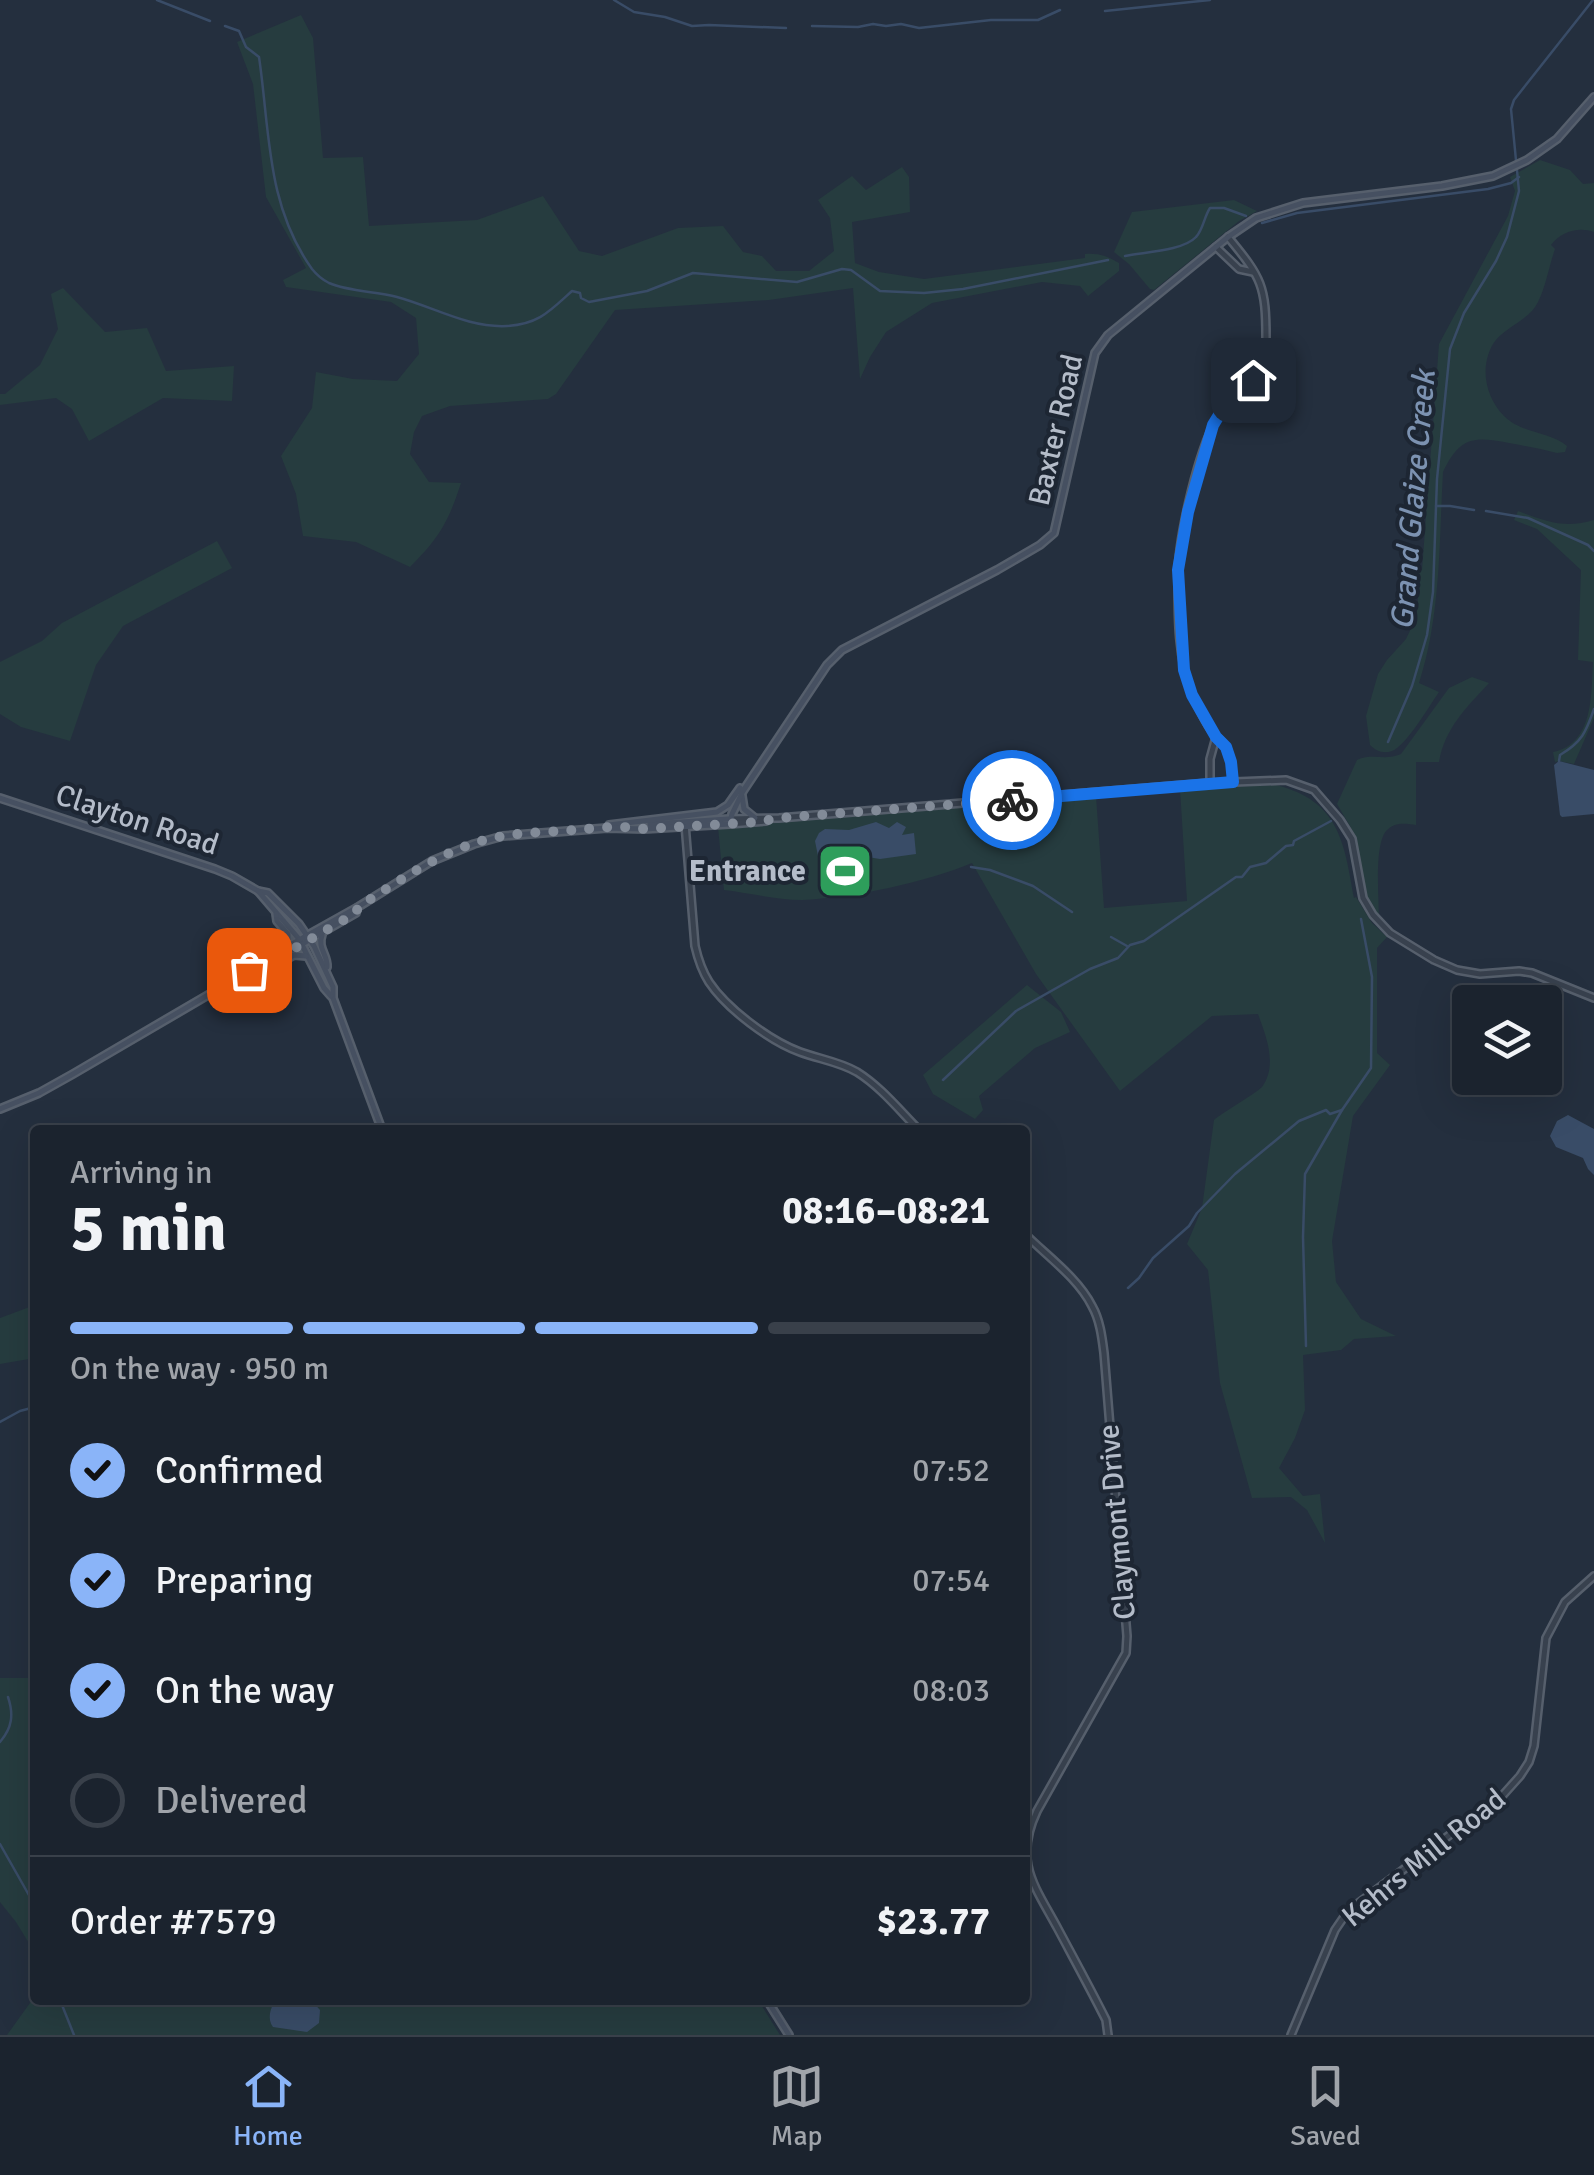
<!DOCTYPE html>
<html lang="en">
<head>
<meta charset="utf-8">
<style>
	:root { --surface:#1b232e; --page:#282f3a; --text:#f1f3f6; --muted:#a0a4aa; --line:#39404a; --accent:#8ab4f8 }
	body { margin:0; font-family:Signika,sans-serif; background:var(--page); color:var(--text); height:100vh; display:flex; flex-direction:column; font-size:38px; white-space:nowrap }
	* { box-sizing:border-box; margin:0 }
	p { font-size:32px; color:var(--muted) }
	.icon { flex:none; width:55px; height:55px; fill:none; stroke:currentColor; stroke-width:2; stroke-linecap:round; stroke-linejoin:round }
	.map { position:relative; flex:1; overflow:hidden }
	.details { position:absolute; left:30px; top:1125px; width:1000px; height:880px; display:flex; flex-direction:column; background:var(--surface); border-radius:10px; box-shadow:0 10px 40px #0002,0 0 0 2px var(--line) }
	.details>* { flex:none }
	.buttons { position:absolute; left:1452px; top:985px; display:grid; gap:20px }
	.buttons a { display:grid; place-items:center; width:110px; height:110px; border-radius:10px; background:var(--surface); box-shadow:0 10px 40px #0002,0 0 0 2px var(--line); font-size:50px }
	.pin { position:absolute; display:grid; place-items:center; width:85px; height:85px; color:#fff; margin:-42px; border-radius:20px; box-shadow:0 5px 15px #0006 }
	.courier { position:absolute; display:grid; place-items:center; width:100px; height:100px; margin:-50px; border:8px solid #1a73e8; border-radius:50%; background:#fff; color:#222; box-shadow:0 2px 12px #0007 }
	.head em { font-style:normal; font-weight:700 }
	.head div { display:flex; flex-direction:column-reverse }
	.head { display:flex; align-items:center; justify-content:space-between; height:170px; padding:0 40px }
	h1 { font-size:65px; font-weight:700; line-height:75px }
	.bar { display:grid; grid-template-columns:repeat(4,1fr); gap:15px 10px; align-content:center; height:120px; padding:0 40px }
	.bar i { height:12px; border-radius:8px; background:var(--line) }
	.bar .current { background:var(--accent) }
	.bar p { grid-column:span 4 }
	.line { display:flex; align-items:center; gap:25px; padding:0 40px; border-top:2px solid var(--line) }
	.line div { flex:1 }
	ol { padding:0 40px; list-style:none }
	li { display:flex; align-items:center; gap:30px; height:110px }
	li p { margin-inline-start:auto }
	li .icon { padding:10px; border-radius:50%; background:var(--accent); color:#111; stroke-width:4 }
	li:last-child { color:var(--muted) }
	li i { width:55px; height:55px; border:5px solid var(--line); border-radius:50% }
	.tabs { display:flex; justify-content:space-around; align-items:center; height:140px; border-top:2px solid var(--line); background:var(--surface); font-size:28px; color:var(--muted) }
	.tabs a { display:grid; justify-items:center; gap:5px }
	.tabs .current { color:var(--accent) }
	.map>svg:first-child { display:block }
</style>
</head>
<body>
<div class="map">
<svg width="1594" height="2035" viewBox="0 0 1594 2035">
	<rect width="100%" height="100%" fill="#242f3e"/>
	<g fill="#263c3f">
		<path d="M 301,15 L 313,38 L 323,158 L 363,157 L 369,226 L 477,220 L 543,196 L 579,251 L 602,256 L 678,228 L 723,226 L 743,252 L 762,256 L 776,271 L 809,271 L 834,251 L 830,218 L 818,200 L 852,176 L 866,190 L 902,167 L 909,177 L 910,212 L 852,222 L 855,263 L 879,272 L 924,279 L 1085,258 L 1085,254 C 1099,253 1107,256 1119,263 L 1119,271 L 1088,296 L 1080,286 L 1042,282 L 932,303 L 886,332 L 870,357 L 860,379 L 853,288 L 769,300 L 615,310 L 556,394 L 548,399 L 450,406 L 422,416 L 414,432 L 410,454 L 429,482 L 461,483 C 448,523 439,538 410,567 L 356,542 L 303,536 L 296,494 L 281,456 L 312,408 L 316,372 L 353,379 L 397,381 L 419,354 L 416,318 L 391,302 L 286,287 L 283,280 L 306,268 L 266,197 L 253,84 L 237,42 Z"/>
		<path d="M 1540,160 L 1570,170 L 1583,184 L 1594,183 L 1594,232 C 1579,226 1560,232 1551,245 L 1555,249 C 1549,266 1546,286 1538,302 C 1530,320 1504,327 1493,344 C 1479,368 1486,398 1504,416 C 1522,434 1549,431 1567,446 L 1565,452 L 1557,453 C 1541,449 1525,446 1509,443 C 1473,436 1460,437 1443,472 C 1439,543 1441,615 1419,683 L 1439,692 C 1430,705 1406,746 1392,751 C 1383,754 1376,751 1370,745 L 1366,716 L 1378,674 L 1387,660 L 1406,639 L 1416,618 L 1418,600 L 1415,574 L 1422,570 L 1439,344 L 1508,216 L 1515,191 L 1510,177 Z"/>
		<polygon points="1234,200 1257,211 1239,221 1154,290 1150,289 1129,264 1114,252 1132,212"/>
		<polygon points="63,288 105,332 147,328 166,371 234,366 232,401 163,398 89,441 72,409 56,398 0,405 0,394 5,394 40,365 58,329 51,294"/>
		<path d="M 1518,511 C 1546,521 1564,529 1594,520 L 1594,718 L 1574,764 L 1559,761 L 1555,762 L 1553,752 C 1594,744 1591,694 1593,662 L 1578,660 L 1581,570 L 1537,529 L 1514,520 Z"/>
		<polygon points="217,541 232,568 123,626 96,665 70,741 21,727 0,714 0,662 42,641 62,623"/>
		<path d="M 1472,677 L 1489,683 C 1466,708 1445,728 1439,762 L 1416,762 L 1416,825 C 1405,823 1394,822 1386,831 C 1374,846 1379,899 1379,920 L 1363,892 L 1354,840 L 1350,826 L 1337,804 L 1357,760 C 1372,753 1386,761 1401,754 L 1449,688 Z"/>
		<path d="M 1276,785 C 1339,801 1344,841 1354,898 L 1356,897 L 1372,923 L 1387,937 L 1377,948 L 1377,1053 L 1390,1065 L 1353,1116 L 1332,1241 L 1336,1282 L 1361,1319 L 1396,1336 L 1354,1339 L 1341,1350 L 1303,1355 L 1305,1410 L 1295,1438 L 1279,1468 L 1303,1496 L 1320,1494 L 1325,1543 L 1307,1510 L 1291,1497 L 1252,1498 L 1220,1383 L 1208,1270 L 1187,1244 L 1202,1208 L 1214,1120 C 1222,1113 1258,1092 1262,1087 C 1278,1065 1266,1036 1258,1014 L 1212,1016 L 1120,1091 L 1036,974 L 972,863 C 927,882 852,898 802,900 C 776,900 750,893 724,890 L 718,827 L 1096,796 L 1104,908 L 1187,901 L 1180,789 Z"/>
		<polygon points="1027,985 1061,1012 1070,1032 1035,1048 979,1096 983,1110 975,1119 933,1094 923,1075"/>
		<polygon points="35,1305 35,1358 0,1364 0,1318"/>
		<polygon points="0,1678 35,1678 35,1953 16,1922 0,1902"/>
		<polygon points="35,1996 35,2000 758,2000 780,2035 7,2035"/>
	</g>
	<g fill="#394c67">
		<polygon points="1559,761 1594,770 1594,814 1562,817 1560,815 1554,765"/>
		<polygon points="876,822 889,828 897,822 906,827 902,835 914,833 916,854 880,859 855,855 831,862 823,860 818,856 815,841 819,833 825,829 849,830"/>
		<polygon points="1568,1115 1594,1129 1594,1175 1588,1169 1583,1158 1556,1147 1550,1136 1557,1121"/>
		<path d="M 276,2000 L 311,2000 L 320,2010 L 319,2023 L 307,2032 L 273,2027 C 267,2020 270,2007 276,2000 Z"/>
	</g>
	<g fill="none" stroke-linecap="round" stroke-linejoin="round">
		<g stroke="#394c67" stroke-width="2.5">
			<polyline points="157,0 210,21"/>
			<polyline points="614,0 634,12 665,17 692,26 709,25 786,28"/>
			<polyline points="1105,11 1210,0"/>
			<path d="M 225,26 L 239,31 L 246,47 L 259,57 C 270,131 266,205 312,269 C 316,274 323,280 329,283 C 350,292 376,291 397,297 C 434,307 468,328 507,326 C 539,324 550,311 572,291 L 580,293 L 581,298 L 589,302 L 647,291 L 693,273 L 797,282 L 842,269 L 851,270 L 880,291 L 924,293 L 963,289 L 1108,260"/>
			<polyline points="812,26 858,27 873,24 886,26 901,24 919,28 991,20 1038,20 1060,10"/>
			<polyline points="1262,223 1297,213 1488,189 1511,183 1519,177"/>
			<path d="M 1125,256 C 1143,252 1183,251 1196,237 C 1203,230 1204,217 1210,208 L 1224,208 L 1246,216"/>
			<polyline points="1436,506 1450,506 1474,510"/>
			<polyline points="1486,511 1528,518 1588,545 1594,551"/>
			<polyline points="1388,742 1412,686 1427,635 1433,592 1437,479 1450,349 1464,313 1496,261 1507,237 1519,191 1511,109 1514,100 1593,0"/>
			<path d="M 1559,761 L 1560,755 C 1582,742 1586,732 1594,709"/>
			<polyline points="971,867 990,870 1033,886 1072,912"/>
			<polyline points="1111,937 1127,946"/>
			<polyline points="943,1080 1016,1011 1090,969 1118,958 1130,945 1144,941 1236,877 1242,877 1250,867 1266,863 1286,846 1293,845 1294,841 1331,821"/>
			<polyline points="1128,1288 1139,1278 1153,1258 1189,1226 1197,1213 1235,1174 1299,1121 1326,1110 1330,1114 1342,1110"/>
			<polyline points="1306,1346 1303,1237 1305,1174 1342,1110 1371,1068 1372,977 1361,919"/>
			<polyline points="0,1422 20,1411 35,1407"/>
			<path d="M 0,1742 C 12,1728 14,1715 8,1697"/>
			<polyline points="0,1844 30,1897 35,1901"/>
			<polyline points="60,2000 74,2035"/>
		</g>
		<g stroke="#565f6c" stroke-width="10">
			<g id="tertiary">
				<path d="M 1228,237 C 1262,278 1266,286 1266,339 C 1266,349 1268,360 1263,369 C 1249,391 1224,401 1213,426 C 1196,462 1177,542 1178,581 C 1178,618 1178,660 1192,694 C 1197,705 1207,725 1214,734 C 1217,738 1222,741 1224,745 C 1231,756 1232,769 1233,782"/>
				<polyline points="1216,247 1239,269 1253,272"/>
				<polyline points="1210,783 1210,759 1216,737"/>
				<polyline points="730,819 779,818 1210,783 1286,780 1314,790 1340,820 1352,839 1363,898 1373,915 1390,933 1434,960 1457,970 1480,974 1519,971 1532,973 1594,998"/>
				<path d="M 685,824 L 695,946 C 698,959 702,971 709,982 C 727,1009 770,1041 800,1052 C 819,1059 840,1062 857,1072 C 881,1087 900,1111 919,1130"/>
				<polyline points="730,824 766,821"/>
				<path d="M 1025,1234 C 1047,1256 1078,1278 1092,1306 C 1100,1320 1102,1337 1104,1353 L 1127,1636 L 1126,1653 L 1037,1811 C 1013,1862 1035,1886 1058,1929 C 1074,1959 1091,1990 1106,2020 L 1108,2035"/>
				<polyline points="1291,2035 1335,1930 1348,1911 1503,1795 1520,1776 1529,1762 1534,1746 1546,1638 1565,1602 1594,1576"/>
			</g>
		</g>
		<g stroke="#565f6c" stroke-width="10">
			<g id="secondary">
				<polyline points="742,796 744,809 755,818"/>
				<polyline points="0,798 215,869 232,876 258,891 268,893 299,924 314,946 333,987 333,998 382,1130"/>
				<polyline points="650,824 729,819"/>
				<polyline points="609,825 717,812 728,805 740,788"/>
				<polyline points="258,891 299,939 324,988 331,996"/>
				<polyline points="276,914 277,921 288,934 288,941 283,948"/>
				<path d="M 322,935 C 317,948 328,955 327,967"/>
				<polyline points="275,962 279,963 294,955 306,956"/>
				<polyline points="249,971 255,971 356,913 357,908"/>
				<polyline points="0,1109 39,1093 73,1074 249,971 251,967 358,907 432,861 474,844 503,836 607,828 644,829 730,824 732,814 743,791 827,665 842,650 997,570 1040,545 1054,533 1095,353 1108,335 1228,237 1256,218 1303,203 1442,186 1493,176 1527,160 1557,139 1594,97"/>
				<polyline points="767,2000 789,2035"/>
			</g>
		</g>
		<use href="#tertiary" stroke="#38414e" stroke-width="5"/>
		<use href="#secondary" stroke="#465061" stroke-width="5"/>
	</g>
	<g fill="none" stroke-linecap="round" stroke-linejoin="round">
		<path stroke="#828b98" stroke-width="10" stroke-dasharray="0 18" d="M 249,970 L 255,971 L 356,913 L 358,907 C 403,879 450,844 504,836 C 527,832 551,832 574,830 C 597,828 621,825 644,829 L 759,822 L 779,818 L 1012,800"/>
		<polyline stroke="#1a73e8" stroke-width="12" points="1012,800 1233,782 1231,762 1226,747 1216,737 1192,695 1184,670 1178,570 1188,512 1213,425 1224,407 1253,380"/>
	</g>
	<defs>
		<g id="stadium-square" transform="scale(2.875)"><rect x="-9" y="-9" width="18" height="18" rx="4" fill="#2e9e5b" stroke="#1d2633"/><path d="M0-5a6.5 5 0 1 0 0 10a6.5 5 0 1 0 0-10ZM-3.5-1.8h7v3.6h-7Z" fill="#fff"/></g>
	</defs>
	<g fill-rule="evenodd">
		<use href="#stadium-square" x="845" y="871"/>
	</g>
	<g text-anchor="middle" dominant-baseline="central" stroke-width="8" stroke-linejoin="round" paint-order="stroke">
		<g font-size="30" fill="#b4bcc9" stroke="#1d2633">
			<text transform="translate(1056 430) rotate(-77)">Baxter Road</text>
			<text transform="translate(137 820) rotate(18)">Clayton Road</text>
			<text transform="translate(1117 1522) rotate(-95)">Claymont Drive</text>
			<text transform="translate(1424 1858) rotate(-39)">Kehrs Mill Road</text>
		</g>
		<g font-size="30" font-weight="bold" fill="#b4bcc9" stroke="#1d2633" text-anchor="end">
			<text x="806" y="871">Entrance</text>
		</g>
		<g font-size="32" font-style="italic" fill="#7c92b1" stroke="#1d2633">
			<text transform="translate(1413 500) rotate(-85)">Grand Glaize Creek</text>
		</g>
	</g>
</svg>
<div class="buttons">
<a><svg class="icon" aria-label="layers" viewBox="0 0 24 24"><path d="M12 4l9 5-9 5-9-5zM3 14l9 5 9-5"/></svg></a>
</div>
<div class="pin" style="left:249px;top:970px;background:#ea580c"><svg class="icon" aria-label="bag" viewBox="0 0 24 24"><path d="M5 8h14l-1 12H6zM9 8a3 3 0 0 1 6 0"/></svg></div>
<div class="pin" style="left:1253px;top:380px;background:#1f2937"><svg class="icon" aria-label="home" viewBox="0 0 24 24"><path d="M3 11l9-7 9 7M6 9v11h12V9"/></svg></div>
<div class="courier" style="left:1012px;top:800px"><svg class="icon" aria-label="bike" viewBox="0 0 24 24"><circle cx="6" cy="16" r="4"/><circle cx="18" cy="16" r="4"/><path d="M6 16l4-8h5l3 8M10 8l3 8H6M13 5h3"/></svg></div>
<section class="details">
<div class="head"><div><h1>5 min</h1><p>Arriving in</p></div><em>08:16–08:21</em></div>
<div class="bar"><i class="current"></i><i class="current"></i><i class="current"></i><i></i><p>On the way · 950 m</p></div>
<ol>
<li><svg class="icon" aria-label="check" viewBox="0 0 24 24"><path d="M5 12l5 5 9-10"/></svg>Confirmed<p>07:52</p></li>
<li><svg class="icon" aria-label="check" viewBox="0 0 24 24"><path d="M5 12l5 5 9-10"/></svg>Preparing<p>07:54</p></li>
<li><svg class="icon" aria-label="check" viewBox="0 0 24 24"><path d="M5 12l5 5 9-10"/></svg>On the way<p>08:03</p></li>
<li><i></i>Delivered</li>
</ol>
<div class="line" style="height:130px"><div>Order #7579</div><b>$23.77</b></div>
</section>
</div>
<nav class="tabs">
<a class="current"><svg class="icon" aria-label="home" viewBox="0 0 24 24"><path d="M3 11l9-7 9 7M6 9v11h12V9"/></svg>Home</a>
<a><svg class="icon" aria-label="map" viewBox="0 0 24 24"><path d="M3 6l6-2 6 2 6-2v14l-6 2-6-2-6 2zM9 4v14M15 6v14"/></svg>Map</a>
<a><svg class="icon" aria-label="saved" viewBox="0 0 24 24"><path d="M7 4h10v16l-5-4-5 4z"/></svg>Saved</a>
</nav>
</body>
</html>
